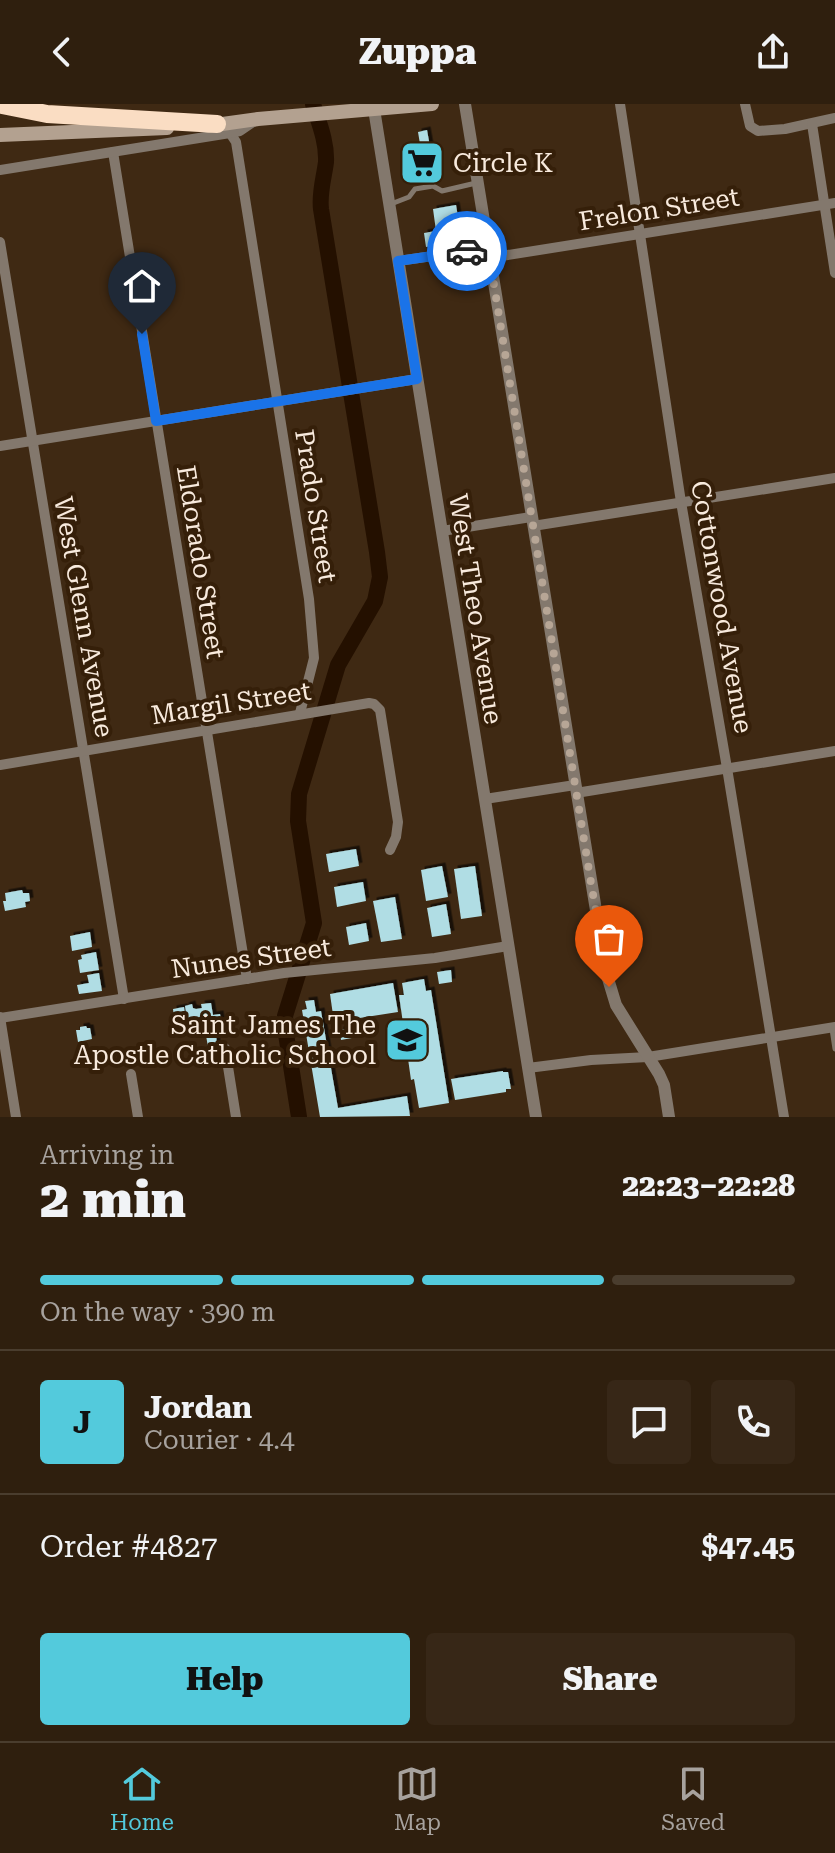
<!DOCTYPE html>
<html lang="en">
<head>
<meta charset="utf-8">
<style>
	:root { --surface:#2f1f0e; --page:#372717; --text:#f1f3f6; --muted:#a7a29e; --line:#4a3d2e; --accent:#53cadc }
	body { margin:0; font-family:"Roboto Serif",serif; background:var(--page); color:var(--text); height:100vh; display:flex; flex-direction:column; font-size:30px; white-space:nowrap }
	* { box-sizing:border-box; margin:0 }
	p { font-size:26px; color:var(--muted) }
	.icon { flex:none; width:44px; height:44px; fill:none; stroke:currentColor; stroke-width:2; stroke-linecap:round; stroke-linejoin:round }
	.map { position:relative; height:1013px; overflow:hidden }
	.details { display:flex; flex-direction:column; background:var(--surface); flex:1 }
	.details>* { flex:none }
	.pin { position:absolute; display:grid; place-items:center; width:68px; height:68px; color:#fff; margin:-82px -34px; border-radius:50% 50% 50% 0; rotate:-45deg; box-shadow:0 0 8px #0007 }
	.pin .icon { rotate:45deg }
	.courier { position:absolute; display:grid; place-items:center; width:80px; height:80px; margin:-40px; border:6px solid #1a73e8; border-radius:50%; background:#fff; color:#222; box-shadow:0 2px 10px #0007 }
	.summary em { font-style:normal; font-weight:800 }
	.summary div { display:flex; flex-direction:column-reverse }
	.summary { display:flex; align-items:center; justify-content:space-between; height:136px; padding:0 40px }
	h1 { font-size:52px; font-weight:800; line-height:60px }
	.bar { display:grid; grid-template-columns:repeat(4,1fr); gap:12px 8px; align-content:center; height:96px; padding:0 40px }
	.bar i { height:10px; border-radius:6px; background:var(--line) }
	.bar .on { background:var(--accent) }
	.bar p { grid-column:span 4 }
	.line { display:flex; align-items:center; gap:20px; padding:0 40px; border-top:2px solid var(--line) }
	.line div { flex:1 }
	.round { display:grid; place-items:center; flex:none; width:84px; height:84px; border-radius:8px; background:var(--page) }
	.primary-button { display:flex; gap:16px; margin-top:auto; padding:16px 40px }
	.primary-button a { flex:1; height:92px; border-radius:8px; background:var(--accent); color:#111; font-size:32px; font-weight:800; line-height:92px; text-align:center }
	.primary-button a+a { background:var(--page); color:var(--text) }
	header { display:flex; justify-content:space-between; align-items:center; height:104px; padding:0 40px; background:var(--surface); font-size:36px; font-weight:800 }
	.dock { display:flex; justify-content:space-around; align-items:center; height:112px; border-top:2px solid var(--line); background:var(--surface); font-size:22px; color:var(--muted) }
	.dock a { display:grid; justify-items:center; gap:4px }
	.dock .on { color:var(--accent) }
	.map>svg:first-child { display:block }
</style>
</head>
<body>
<header><svg class="icon" aria-label="back" viewBox="0 0 24 24"><path d="M15 5l-7 7 7 7"/></svg>Zuppa<svg class="icon" aria-label="share" viewBox="0 0 24 24"><path d="M12 15V3M7 8l5-5 5 5M5 13v7h14v-7"/></svg></header>
<div class="map">
<svg width="835" height="1013" viewBox="0 0 835 1013">
	<defs>
		<filter id="shadow"><feDropShadow dx="3.5" dy="-3.5" stdDeviation="0" flood-color="#0009"/></filter>
	</defs>
	<rect width="100%" height="100%" fill="#3f2913"/>
	<g fill="none" stroke-linecap="round" stroke-linejoin="round">
		<path stroke="#241000" stroke-width="16" d="M 299,1013 L 286,930 L 285,912 L 314,819 L 298,717 L 299,690 L 338,561 L 375,497 L 380,473 L 377,448 L 321,105 C 319,89 324,74 326,58 C 327,38 319,19 313,0"/>
	</g>
	<g fill="#b0dde4" filter="url(#shadow)">
		<polygon points="427,26 434,65 425,66 426,72 413,74 409,54 422,52 418,28"/>
		<polygon points="456,101 462,137 426,143 424,129 436,127 433,105"/>
		<polygon points="356,745 359,762 329,768 326,750"/>
		<polygon points="442,762 448,793 426,797 421,766"/>
		<polygon points="475,762 482,812 461,815 454,765"/>
		<polygon points="363,778 366,797 337,803 334,783"/>
		<polygon points="22,786 23,789 29,789 30,797 25,798 26,803 5,807 3,797 6,797 5,789"/>
		<polygon points="395,793 402,835 381,838 373,797"/>
		<polygon points="446,800 451,830 432,833 427,804"/>
		<polygon points="366,819 369,837 349,841 346,823"/>
		<polygon points="90,828 92,843 72,847 70,832"/>
		<polygon points="96,848 99,866 80,869 78,856 82,855 81,851"/>
		<polygon points="451,866 452,878 439,880 437,868"/>
		<polygon points="99,869 102,887 79,890 77,881 89,879 87,871"/>
		<polygon points="424,875 426,887 431,886 449,999 419,1004 414,975 411,976 399,891 404,891 402,879"/>
		<polygon points="393,879 398,908 334,918 330,890"/>
		<polygon points="314,896 316,908 321,907 338,1004 407,992 410,1012 320,1013 302,906 307,905 305,897"/>
		<polygon points="211,899 213,911 220,910 223,928 216,929 217,942 208,943 203,914 198,915 200,929 190,931 185,902 192,900 193,904 196,905 202,904 201,900"/>
		<polygon points="184,903 186,919 175,920 173,905"/>
		<polygon points="86,922 87,924 90,924 92,935 78,938 76,926 80,926 80,923"/>
		<polygon points="366,922 368,931 341,936 340,926"/>
		<polygon points="503,967 503,968 508,968 511,985 506,985 506,988 455,996 451,975"/>
	</g>
	<g fill="none" stroke-linecap="round" stroke-linejoin="round">
		<g stroke="#83786d" stroke-width="5">
			<polyline points="391,100 409,93 415,85 433,82 442,87 476,79"/>
			<polyline points="832,925 835,945"/>
		</g>
		<g stroke="#83786d" stroke-width="10">
			<polyline points="620,0 681,398 727,664 784,1013"/>
			<polyline points="745,0 750,22 758,27 785,25 835,14"/>
			<polyline points="217,20 230,29 236,38 309,495 314,554 300,609"/>
			<polyline points="812,20 835,169"/>
			<polyline points="113,48 247,875"/>
			<polyline points="0,66 230,29 240,27 256,16"/>
			<polyline points="0,138 124,895"/>
			<polyline points="489,154 835,99"/>
			<polyline points="398,157 488,144"/>
			<polyline points="0,342 417,275"/>
			<polyline points="533,422 835,374"/>
			<polyline points="442,427 531,413"/>
			<polyline points="0,661 369,599 374,600 380,606 398,718 396,733 390,746"/>
			<polyline points="576,689 835,647"/>
			<polyline points="485,695 575,681"/>
			<polyline points="0,913 16,1013"/>
			<polyline points="0,914 284,869 435,854 508,842"/>
			<polyline points="225,944 236,1013"/>
			<polyline points="528,964 591,956 648,953 835,923"/>
			<polyline points="131,970 138,1013"/>
		</g>
		<g stroke="#83786d" stroke-width="12">
			<polyline points="371,0 374,5 536,1013"/>
			<polyline points="465,0 606,868 616,901 659,970 664,981 669,1013"/>
		</g>
		<g stroke="#b3a190" stroke-width="14">
			<polyline points="208,22 258,15 432,0"/>
			<polyline points="0,31 167,24"/>
		</g>
		<polyline stroke="#faddc3" stroke-width="18" points="2,1 47,10 217,20"/>
	</g>
	<g fill="none" stroke-linecap="round" stroke-linejoin="round">
		<polyline stroke="#b7a696" stroke-width="8" stroke-dasharray="0 14.4" points="467,147 488,144 591,779 609,883"/>
		<polyline stroke="#1a73e8" stroke-width="10" points="142,230 156,317 417,275 398,157 467,147"/>
	</g>
	<defs>
		<g id="supermarket-square" transform="scale(2.3)"><rect x="-9" y="-9" width="18" height="18" rx="4" fill="#53cadc" stroke="#351f09"/><path d="M-6-5.5h2.5l.6 2H6L4.5 2H-2.5L-4.4-4H-6ZM-1.5 3.2a1.3 1.3 0 1 0 .1 0ZM3 3.2a1.3 1.3 0 1 0 .1 0Z" fill="#111"/></g>
		<g id="school-square" transform="scale(2.3)"><rect x="-9" y="-9" width="18" height="18" rx="4" fill="#53cadc" stroke="#351f09"/><path d="M0-5L7-2L0 1L-7-2ZM-4 1L0 2.5L4 1V4Q0 6-4 4Z" fill="#111"/></g>
	</defs>
	<g fill-rule="evenodd">
		<use href="#supermarket-square" x="422" y="59"/>
		<use href="#school-square" x="407" y="936"/>
	</g>
	<g text-anchor="middle" dominant-baseline="central" stroke-width="8" stroke-linejoin="round" paint-order="stroke">
		<g font-size="26" fill="#f8eadd" stroke="#351f09" text-anchor="start">
			<text x="453" y="59">Circle K</text>
			<text x="376" y="921" text-anchor="end">Saint James The<tspan x="376" dy="30">Apostle Catholic School</tspan></text>
		</g>
		<g font-size="26" fill="#f8eadd" stroke="#351f09">
			<text transform="translate(659 105) rotate(-9)">Frelon Street</text>
			<text transform="translate(316 402) rotate(81)">Prado Street</text>
			<text transform="translate(201 458) rotate(81)">Eldorado Street</text>
			<text transform="translate(722 503) rotate(80)">Cottonwood Avenue</text>
			<text transform="translate(476 505) rotate(81)">West Theo Avenue</text>
			<text transform="translate(84 513) rotate(80)">West Glenn Avenue</text>
			<text transform="translate(231 599) rotate(-9)">Margil Street</text>
			<text transform="translate(251 854) rotate(-8)">Nunes Street</text>
		</g>
	</g>
</svg>
<div class="pin" style="left:609px;top:883px;background:#ea580c"><svg class="icon" aria-label="bag" viewBox="0 0 24 24"><path d="M5 8h14l-1 12H6zM9 8a3 3 0 0 1 6 0"/></svg></div>
<div class="pin" style="left:142px;top:230px;background:#1f2937"><svg class="icon" aria-label="home" viewBox="0 0 24 24"><path d="M3 11l9-7 9 7M6 9v11h12V9"/></svg></div>
<div class="courier" style="left:467px;top:147px"><svg class="icon" aria-label="car" viewBox="0 0 24 24"><path d="M5 17H2v-5l4-1 3-4h7l3 4 3 1v5h-3M9 17h6M6 11h13"/><circle cx="7" cy="17" r="2"/><circle cx="17" cy="17" r="2"/></svg></div>
</div>
<section class="details">
<div class="summary"><div><h1>2 min</h1><p>Arriving in</p></div><em>22:23–22:28</em></div>
<div class="bar"><i class="on"></i><i class="on"></i><i class="on"></i><i></i><p>On the way · 390 m</p></div>
<div class="line" style="height:144px"><b class="round" style="background:var(--accent);color:#111">J</b><div><b>Jordan</b><p>Courier · 4.4</p></div><a class="round"><svg class="icon" aria-label="chat" viewBox="0 0 24 24"><path d="M4 5h16v11H9l-5 4z"/></svg></a><a class="round"><svg class="icon" aria-label="phone" viewBox="0 0 24 24"><path d="M5 4h4l2 5-3 2q2 4 5 5l2-3 5 2v4C11 20 4 13 5 4z"/></svg></a></div>
<div class="line" style="height:104px"><div>Order #4827</div><b>$47.45</b></div>
<div class="primary-button"><a>Help</a><a>Share</a></div>
</section>
<nav class="dock">
<a class="on"><svg class="icon" aria-label="home" viewBox="0 0 24 24"><path d="M3 11l9-7 9 7M6 9v11h12V9"/></svg>Home</a>
<a><svg class="icon" aria-label="map" viewBox="0 0 24 24"><path d="M3 6l6-2 6 2 6-2v14l-6 2-6-2-6 2zM9 4v14M15 6v14"/></svg>Map</a>
<a><svg class="icon" aria-label="saved" viewBox="0 0 24 24"><path d="M7 4h10v16l-5-4-5 4z"/></svg>Saved</a>
</nav>
</body>
</html>
